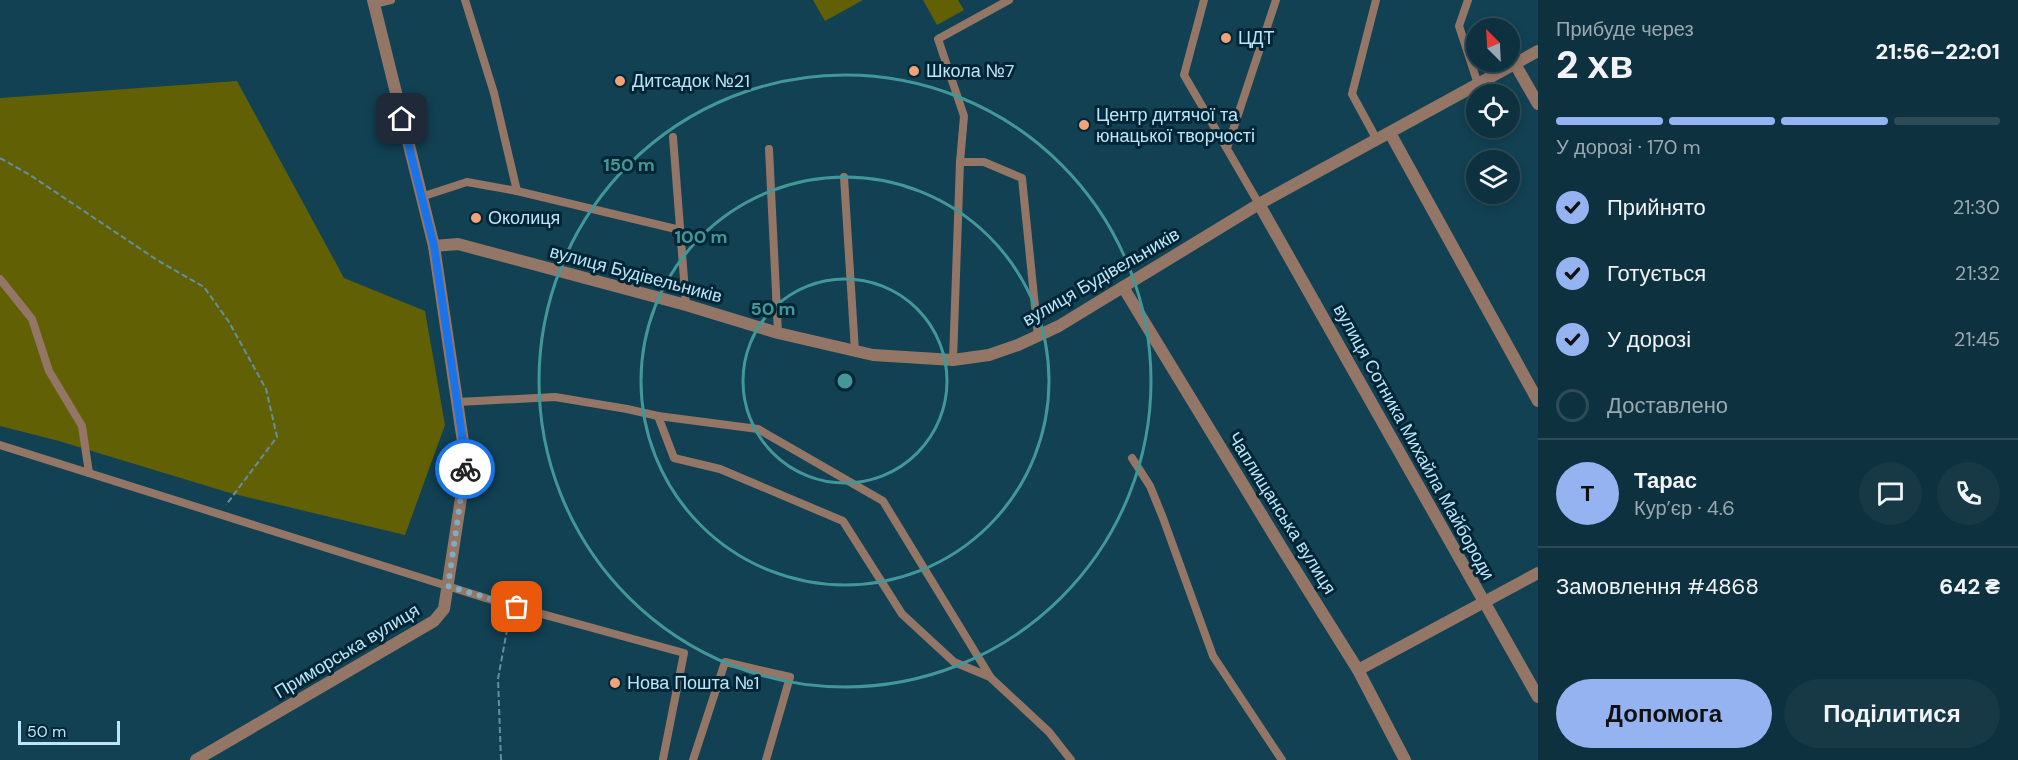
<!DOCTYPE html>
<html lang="uk">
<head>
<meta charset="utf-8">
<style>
	:root { --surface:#0d313e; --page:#163945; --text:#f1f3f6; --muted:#9aa9b0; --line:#2d4c58; --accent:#95b2f1 }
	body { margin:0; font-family:"DM Sans",sans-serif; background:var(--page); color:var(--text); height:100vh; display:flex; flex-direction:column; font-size:22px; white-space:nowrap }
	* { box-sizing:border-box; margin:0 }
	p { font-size:20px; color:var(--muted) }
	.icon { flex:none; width:33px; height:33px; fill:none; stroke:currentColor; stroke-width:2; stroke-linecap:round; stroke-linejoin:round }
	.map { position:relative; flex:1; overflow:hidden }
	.details { display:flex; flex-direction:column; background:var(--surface); width:480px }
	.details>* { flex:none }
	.needle { width:39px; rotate:336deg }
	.controls { position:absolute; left:1466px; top:18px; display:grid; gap:12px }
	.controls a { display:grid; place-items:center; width:54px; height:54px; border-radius:50%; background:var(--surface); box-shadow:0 3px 9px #0003,0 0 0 2px var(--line); font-size:30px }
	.scale { position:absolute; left:18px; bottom:15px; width:102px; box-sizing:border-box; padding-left:6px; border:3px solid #bde5f9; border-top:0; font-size:16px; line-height:21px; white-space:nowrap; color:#bde5f9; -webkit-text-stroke:4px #002635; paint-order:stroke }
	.pin { position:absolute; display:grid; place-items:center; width:51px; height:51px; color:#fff; margin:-26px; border-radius:12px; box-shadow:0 3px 9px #0006 }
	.courier { position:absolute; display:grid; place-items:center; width:60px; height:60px; margin:-30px; border:4px solid #1a73e8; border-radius:50%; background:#fff; color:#222; box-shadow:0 2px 8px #0007 }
	.overview em { font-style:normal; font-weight:800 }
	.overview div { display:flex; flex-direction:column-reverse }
	.overview { display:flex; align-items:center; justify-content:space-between; height:102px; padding:0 18px }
	h1 { font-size:39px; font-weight:800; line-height:45px }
	.bar { display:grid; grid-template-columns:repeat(4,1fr); gap:9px 6px; align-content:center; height:72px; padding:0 18px }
	.bar i { height:8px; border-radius:4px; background:var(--line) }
	.bar .active { background:var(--accent) }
	.bar p { grid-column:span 4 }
	.line { display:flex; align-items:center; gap:15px; padding:0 18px; border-top:2px solid var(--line) }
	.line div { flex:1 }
	.round { display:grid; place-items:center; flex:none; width:63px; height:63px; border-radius:32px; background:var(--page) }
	ol { padding:0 18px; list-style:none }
	li { display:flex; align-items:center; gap:18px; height:66px }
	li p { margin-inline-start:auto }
	li .icon { padding:6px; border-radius:50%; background:var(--accent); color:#111; stroke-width:4 }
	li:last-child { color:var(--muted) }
	li i { width:33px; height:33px; border:3px solid var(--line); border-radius:50% }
	.primary-button { display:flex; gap:12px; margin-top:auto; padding:12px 18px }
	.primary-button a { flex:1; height:69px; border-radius:36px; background:var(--accent); color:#111; font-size:24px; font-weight:800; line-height:69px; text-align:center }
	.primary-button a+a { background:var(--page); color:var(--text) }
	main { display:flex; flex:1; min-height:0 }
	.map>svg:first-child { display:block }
</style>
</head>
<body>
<main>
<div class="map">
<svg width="1538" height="760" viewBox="0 0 1538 760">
	<rect width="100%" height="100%" fill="#114153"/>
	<g fill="#626004">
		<polygon points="813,0 863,0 825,21"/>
		<polygon points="923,0 958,0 964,10 937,25"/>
		<polygon points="237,81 344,278 425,311 445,425 405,535 230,493 59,441 0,426 0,98"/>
	</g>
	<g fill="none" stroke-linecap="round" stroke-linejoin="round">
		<g stroke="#638fa2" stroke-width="2" stroke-dasharray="6 3" stroke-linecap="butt">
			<polyline points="0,158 30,175 157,260 204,287 229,322 266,389 277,437 226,505"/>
			<polyline points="501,760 498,679 507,630 502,613"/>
		</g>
		<g stroke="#947666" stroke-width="8">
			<polyline points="465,0 494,93 517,191"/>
			<polyline points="1204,0 1184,75 1259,204"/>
			<polyline points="1376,0 1352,94 1377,140"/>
			<polyline points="1468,0 1459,26 1478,84"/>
			<polyline points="374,4 391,0"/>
			<polyline points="673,137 686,305"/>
			<polyline points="1227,148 1276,0"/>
			<polyline points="769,149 778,333"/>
			<polyline points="960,162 964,116 938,39 1009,0"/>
			<polyline points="844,177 855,351"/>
			<polyline points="421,197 467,182 517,191 680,230"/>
			<polyline points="0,279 32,319 49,371 82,426 89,473"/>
			<polyline points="953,360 960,162 984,162 1022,178 1038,336"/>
			<polyline points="458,402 555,397 627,409 658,416 758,429 883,501 991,678 1049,732 1071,760"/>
			<polyline points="658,416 674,458 720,469 843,521 902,614 954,662 990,677"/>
			<polyline points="0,445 498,602 684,653 663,759"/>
			<polyline points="1132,458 1150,486 1163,518 1213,656 1282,760"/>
			<polyline points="693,760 725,662 790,677 766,760"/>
		</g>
		<g stroke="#947666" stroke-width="12">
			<polyline points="1515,64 1538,104"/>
			<polyline points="1390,133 1538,401"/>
			<polyline points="1259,204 1538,697"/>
			<polyline points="1123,287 1280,545 1358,670 1405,760"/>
			<polyline points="1358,670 1538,573"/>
		</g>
		<g stroke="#947666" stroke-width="12">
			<polyline points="434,246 458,244 686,305 778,333 873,355 953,360 989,355 1018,345 1059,326 1259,204 1538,51"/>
			<polyline points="196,760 434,621 444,609 465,472 465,455 434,246 373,0"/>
		</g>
	</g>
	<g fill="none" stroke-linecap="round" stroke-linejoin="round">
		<polyline stroke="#81acbf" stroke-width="6" stroke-dasharray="0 10.8" points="465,469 448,586 517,607"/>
		<polyline stroke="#1a73e8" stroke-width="8" points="402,119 434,246 465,455 465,469"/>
	</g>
	<g fill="none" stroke="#439798" stroke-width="3">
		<circle cx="845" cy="381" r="102"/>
		<circle cx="845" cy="381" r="204"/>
		<circle cx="845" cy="381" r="306"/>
	</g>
	<g fill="#f0a279" stroke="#002635" stroke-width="2">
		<circle cx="1226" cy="38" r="6"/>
		<circle cx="914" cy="71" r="6"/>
		<circle cx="620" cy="81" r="6"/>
		<circle cx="1084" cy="125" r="6"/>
		<circle cx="476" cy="218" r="6"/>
		<circle cx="615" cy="683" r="6"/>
	</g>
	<g text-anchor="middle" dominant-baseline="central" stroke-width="6" stroke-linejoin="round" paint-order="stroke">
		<g font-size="18" fill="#bde5f9" stroke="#002635" text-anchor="start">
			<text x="1238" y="38">ЦДТ</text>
			<text x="926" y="71">Школа №7</text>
			<text x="632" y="81">Дитсадок №21</text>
			<text x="1096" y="115">Центр дитячої та<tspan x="1096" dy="21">юнацької творчості</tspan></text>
			<text x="488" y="218">Околиця</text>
			<text x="627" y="683">Нова Пошта №1</text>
		</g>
		<g font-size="18" fill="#bde5f9" stroke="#002635">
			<text transform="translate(636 274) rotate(15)">вулиця Будівельників</text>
			<text transform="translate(1101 277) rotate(-30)">вулиця Будівельників</text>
			<text transform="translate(1414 442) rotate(61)">вулиця Сотника Михайла Майбороди</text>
			<text transform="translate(1282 513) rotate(58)">Чаплищанська вулиця</text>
			<text transform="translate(347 651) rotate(-31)">Приморська вулиця</text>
		</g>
	</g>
	<circle cx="845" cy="381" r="9" fill="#439798" stroke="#002635" stroke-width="3"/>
	<g font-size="18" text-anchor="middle" font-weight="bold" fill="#439798" stroke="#002635" stroke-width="6" stroke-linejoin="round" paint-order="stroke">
		<text x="629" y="171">150 m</text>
		<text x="701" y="243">100 m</text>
		<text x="773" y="315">50 m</text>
	</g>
</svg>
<div class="controls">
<a><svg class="needle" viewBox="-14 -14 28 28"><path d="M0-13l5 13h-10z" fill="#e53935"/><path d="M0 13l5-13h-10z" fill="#9aa9b0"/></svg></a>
<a><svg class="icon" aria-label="locate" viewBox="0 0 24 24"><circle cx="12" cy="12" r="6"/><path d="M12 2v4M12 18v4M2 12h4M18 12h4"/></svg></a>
<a><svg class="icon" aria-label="layers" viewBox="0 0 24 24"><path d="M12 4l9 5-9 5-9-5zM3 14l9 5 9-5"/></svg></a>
</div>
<div class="scale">50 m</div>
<div class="pin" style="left:517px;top:607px;background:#ea580c"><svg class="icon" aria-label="bag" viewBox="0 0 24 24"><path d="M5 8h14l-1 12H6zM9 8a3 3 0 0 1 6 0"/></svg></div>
<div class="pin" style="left:402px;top:119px;background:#1f2937"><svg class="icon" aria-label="home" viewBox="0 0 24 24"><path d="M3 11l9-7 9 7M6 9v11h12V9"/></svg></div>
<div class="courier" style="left:465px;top:469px"><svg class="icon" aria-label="bike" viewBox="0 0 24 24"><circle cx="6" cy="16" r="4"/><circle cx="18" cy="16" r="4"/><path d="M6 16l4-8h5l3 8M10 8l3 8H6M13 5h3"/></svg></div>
</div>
<section class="details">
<div class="overview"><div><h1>2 хв</h1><p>Прибуде через</p></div><em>21:56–22:01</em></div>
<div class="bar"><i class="active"></i><i class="active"></i><i class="active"></i><i></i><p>У дорозі · 170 m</p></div>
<ol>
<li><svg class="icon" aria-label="check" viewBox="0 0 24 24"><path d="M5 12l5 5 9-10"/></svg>Прийнято<p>21:30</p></li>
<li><svg class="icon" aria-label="check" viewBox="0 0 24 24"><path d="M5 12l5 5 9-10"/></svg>Готується<p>21:32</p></li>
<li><svg class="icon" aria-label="check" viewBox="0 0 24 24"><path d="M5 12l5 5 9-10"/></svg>У дорозі<p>21:45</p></li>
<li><i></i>Доставлено</li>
</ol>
<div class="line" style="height:108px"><b class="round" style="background:var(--accent);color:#111">Т</b><div><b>Тарас</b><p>Кур’єр · 4.6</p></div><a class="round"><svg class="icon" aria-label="chat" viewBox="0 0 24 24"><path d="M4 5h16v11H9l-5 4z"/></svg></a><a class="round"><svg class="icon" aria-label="phone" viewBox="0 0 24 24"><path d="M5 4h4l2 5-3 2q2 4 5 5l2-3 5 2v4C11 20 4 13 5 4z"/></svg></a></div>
<div class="line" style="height:78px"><div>Замовлення #4868</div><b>642 ₴</b></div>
<div class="primary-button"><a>Допомога</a><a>Поділитися</a></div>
</section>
</main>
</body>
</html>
